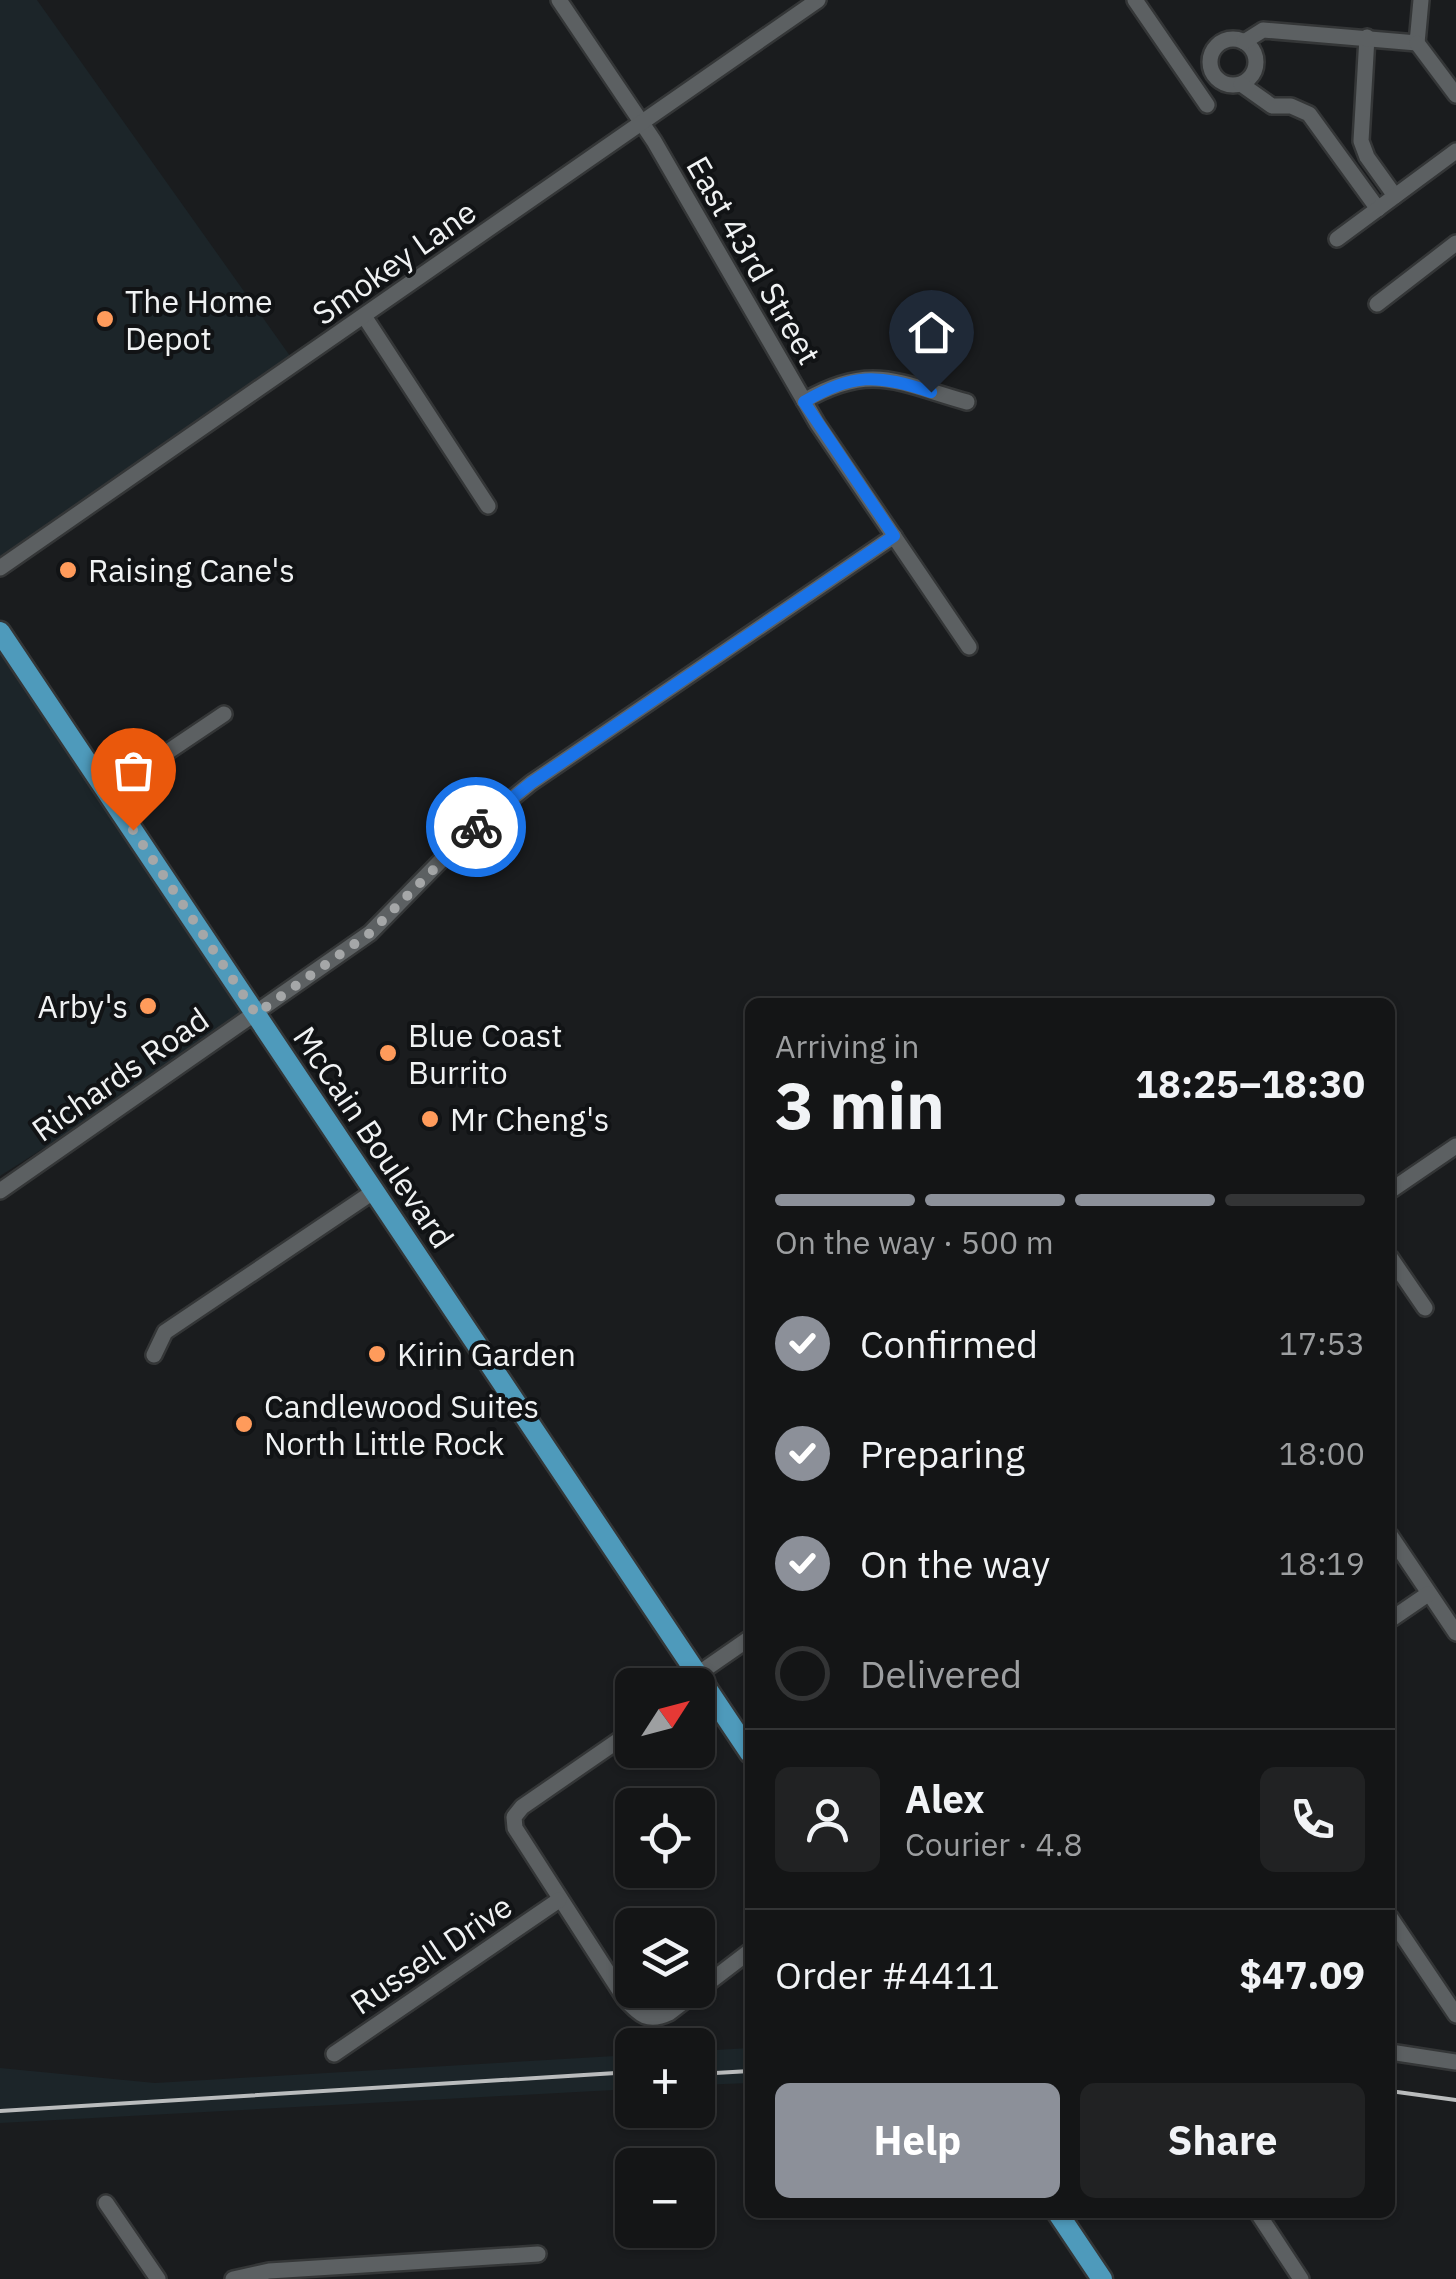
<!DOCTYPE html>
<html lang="en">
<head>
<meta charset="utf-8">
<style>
	:root { --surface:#141516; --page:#212223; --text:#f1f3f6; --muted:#9d9fa1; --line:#333435; --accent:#8c9099 }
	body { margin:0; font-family:"IBM Plex Sans",sans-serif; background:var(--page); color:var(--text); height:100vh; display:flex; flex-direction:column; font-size:38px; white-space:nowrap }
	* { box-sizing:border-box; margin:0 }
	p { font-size:32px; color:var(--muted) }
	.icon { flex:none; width:55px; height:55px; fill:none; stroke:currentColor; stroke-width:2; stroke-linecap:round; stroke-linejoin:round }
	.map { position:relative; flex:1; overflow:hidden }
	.side { position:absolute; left:745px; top:998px; width:650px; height:1220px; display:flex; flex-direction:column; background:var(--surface); border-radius:15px; box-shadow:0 2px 8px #0004,0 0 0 2px var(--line) }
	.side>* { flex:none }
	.needle { width:65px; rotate:54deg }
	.controls { position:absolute; left:615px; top:1668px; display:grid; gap:20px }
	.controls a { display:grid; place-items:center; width:100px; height:100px; border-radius:15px; background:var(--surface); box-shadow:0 2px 8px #0004,0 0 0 2px var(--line); font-size:50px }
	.pin { position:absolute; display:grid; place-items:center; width:85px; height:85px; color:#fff; margin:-102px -42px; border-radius:50% 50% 50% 0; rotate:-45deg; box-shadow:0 0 10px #0007 }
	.pin .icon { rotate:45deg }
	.courier { position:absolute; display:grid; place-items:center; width:100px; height:100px; margin:-50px; border:8px solid #1a73e8; border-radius:50%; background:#fff; color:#222; box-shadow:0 2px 12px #0007 }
	.summary em { font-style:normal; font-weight:700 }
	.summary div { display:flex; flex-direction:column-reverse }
	.summary { display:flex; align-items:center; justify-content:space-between; height:170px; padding:0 30px }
	h1 { font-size:65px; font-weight:700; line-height:75px }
	.bar { display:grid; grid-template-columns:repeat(4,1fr); gap:15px 10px; align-content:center; height:120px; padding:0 30px }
	.bar i { height:12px; border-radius:8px; background:var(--line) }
	.bar .current { background:var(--accent) }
	.bar p { grid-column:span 4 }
	.line { display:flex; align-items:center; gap:25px; padding:0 30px; border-top:2px solid var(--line) }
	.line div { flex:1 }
	.round { display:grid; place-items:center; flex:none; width:105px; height:105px; border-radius:15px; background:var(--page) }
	ol { padding:0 30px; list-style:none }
	li { display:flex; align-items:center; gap:30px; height:110px }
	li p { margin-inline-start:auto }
	li .icon { padding:10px; border-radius:50%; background:var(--accent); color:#fff; stroke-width:4 }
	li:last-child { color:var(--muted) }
	li i { width:55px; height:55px; border:5px solid var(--line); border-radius:50% }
	.button { display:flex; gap:20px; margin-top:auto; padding:20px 30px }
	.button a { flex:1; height:115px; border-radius:15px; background:var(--accent); color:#fff; font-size:40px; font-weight:700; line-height:115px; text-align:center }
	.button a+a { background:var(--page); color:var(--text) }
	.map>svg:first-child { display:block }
</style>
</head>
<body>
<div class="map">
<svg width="1456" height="2279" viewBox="0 0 1456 2279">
	<rect width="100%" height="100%" fill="#1a1c1e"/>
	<g fill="#1c2529">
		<polygon points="0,0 37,0 295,363 0,569"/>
		<polygon points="0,632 256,1013 0,1176"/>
		<polygon points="750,2048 750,2083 698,2085 698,2051"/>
		<polygon points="632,2055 632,2089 0,2123 0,2068 155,2083"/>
	</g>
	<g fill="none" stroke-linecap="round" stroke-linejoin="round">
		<g stroke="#343637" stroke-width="20">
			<g id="minor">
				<polyline points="559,0 654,141 817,423 969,647"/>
				<polyline points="1135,0 1207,105"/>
				<polyline points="1367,37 1361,141 1367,157 1395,196"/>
				<circle cx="1233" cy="62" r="23"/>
				<polyline points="1244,42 1263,30 1417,43 1421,0"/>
				<polyline points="1417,43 1456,95"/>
				<polyline points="1241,84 1272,106 1291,106 1309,114 1378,209"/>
				<polyline points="1337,239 1456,151"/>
				<polyline points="1377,304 1456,243"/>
				<polyline points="364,316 488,506"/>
				<path d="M 804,401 C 871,362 899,383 967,402"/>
				<polyline points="0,568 818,0"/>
				<polyline points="108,792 224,714"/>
				<polyline points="0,1191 370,933 463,838 531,783 894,536"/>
				<polyline points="1390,1191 1456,1146"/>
				<polyline points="1390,1257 1425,1308"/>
				<polyline points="154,1355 165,1332 373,1192"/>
				<polyline points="1390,1535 1456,1633"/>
				<polyline points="1390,1620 1428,1594"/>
				<polyline points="698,1674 750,1638"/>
				<path d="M 632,1731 L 522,1807 L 514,1817 L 515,1828 L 625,1999 C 640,2015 648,2023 669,2013 L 750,1951"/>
				<polyline points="1390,1917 1456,2015"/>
				<polyline points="1390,2052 1456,2062"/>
				<polyline points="334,2054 559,1900"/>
				<polyline points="106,2203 158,2279"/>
				<polyline points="1257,2212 1301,2279"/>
				<polyline points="233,2279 269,2271 538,2254"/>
			</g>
		</g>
		<g stroke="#343637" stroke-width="25">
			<g id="major">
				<polyline points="0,632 750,1753"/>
				<polyline points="1057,2212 1102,2279"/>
			</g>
		</g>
		<use href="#minor" stroke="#5c6062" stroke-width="15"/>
		<use href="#major" stroke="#4e9abb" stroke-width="20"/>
		<g stroke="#babcbd" stroke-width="4">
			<polyline points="698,2074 750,2071"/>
			<polyline points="1390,2091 1456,2100"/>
			<polyline points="0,2111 632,2072"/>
		</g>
	</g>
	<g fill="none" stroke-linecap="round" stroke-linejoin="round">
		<polyline stroke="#a5a7a8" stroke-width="10" stroke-dasharray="0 18" points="133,830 256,1014 370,933 476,827"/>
		<path stroke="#1a73e8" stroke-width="12" d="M 476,827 L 531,783 L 894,536 L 804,402 C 852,373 878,374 931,392"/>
	</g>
	<g fill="#ff9b5b" stroke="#111315" stroke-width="4">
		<circle cx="105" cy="319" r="10"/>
		<circle cx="68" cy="570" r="10"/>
		<circle cx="148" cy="1006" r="10"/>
		<circle cx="388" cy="1053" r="10"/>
		<circle cx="430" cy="1119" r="10"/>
		<circle cx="377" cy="1354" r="10"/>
		<circle cx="244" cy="1424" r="10"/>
	</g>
	<g text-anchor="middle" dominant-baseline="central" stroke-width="8" stroke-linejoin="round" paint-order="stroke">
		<g font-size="32" fill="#f0f2f3" stroke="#111315">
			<text transform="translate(754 260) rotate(60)">East 43rd Street</text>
			<text transform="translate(394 262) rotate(-35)">Smokey Lane</text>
			<text transform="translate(120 1074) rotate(-35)">Richards Road</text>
			<text transform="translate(374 1137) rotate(56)">McCain Boulevard</text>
			<text transform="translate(431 1954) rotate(-34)">Russell Drive</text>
		</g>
		<g font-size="32" fill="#f0f2f3" stroke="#111315" text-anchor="start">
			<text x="125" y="301">The Home<tspan x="125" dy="37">Depot</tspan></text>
			<text x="88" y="570">Raising Cane's</text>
			<text x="128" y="1006" text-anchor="end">Arby's</text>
			<text x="408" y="1035">Blue Coast<tspan x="408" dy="37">Burrito</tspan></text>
			<text x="450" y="1119">Mr Cheng's</text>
			<text x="397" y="1354">Kirin Garden</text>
			<text x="264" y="1406">Candlewood Suites<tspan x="264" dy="37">North Little Rock</tspan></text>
		</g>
	</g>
</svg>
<div class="controls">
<a><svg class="needle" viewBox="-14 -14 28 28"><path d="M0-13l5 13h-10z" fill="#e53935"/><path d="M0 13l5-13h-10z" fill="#9d9fa1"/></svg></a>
<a><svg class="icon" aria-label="locate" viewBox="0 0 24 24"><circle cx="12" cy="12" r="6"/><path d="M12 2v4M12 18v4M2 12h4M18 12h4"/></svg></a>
<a><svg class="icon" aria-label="layers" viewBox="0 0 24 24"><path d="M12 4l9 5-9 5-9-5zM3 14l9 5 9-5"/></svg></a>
<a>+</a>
<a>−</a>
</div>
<div class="pin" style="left:133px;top:830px;background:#ea580c"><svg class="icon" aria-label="bag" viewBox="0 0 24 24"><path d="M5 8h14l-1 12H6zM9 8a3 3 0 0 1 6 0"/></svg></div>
<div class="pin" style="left:931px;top:392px;background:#1f2937"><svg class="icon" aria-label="home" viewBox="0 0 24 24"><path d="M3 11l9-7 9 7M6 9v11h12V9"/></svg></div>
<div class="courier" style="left:476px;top:827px"><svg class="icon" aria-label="bike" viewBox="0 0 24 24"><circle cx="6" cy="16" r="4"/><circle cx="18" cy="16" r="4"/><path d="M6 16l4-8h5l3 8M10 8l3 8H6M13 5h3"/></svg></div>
<section class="side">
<div class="summary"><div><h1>3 min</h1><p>Arriving in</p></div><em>18:25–18:30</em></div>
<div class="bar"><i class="current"></i><i class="current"></i><i class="current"></i><i></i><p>On the way · 500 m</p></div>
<ol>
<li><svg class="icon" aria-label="check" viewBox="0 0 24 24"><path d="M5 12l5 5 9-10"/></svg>Confirmed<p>17:53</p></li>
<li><svg class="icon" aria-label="check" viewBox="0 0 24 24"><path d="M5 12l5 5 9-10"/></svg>Preparing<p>18:00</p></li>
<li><svg class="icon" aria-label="check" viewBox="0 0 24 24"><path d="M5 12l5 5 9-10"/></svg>On the way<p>18:19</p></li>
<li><i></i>Delivered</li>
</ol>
<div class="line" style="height:180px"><a class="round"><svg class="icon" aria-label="person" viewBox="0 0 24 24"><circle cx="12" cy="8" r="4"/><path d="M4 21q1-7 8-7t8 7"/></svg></a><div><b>Alex</b><p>Courier · 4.8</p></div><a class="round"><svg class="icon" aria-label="phone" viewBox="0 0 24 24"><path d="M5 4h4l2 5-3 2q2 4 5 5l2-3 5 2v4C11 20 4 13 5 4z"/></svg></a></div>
<div class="line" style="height:130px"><div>Order #4411</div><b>$47.09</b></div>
<div class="button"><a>Help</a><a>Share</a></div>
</section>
</div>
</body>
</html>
